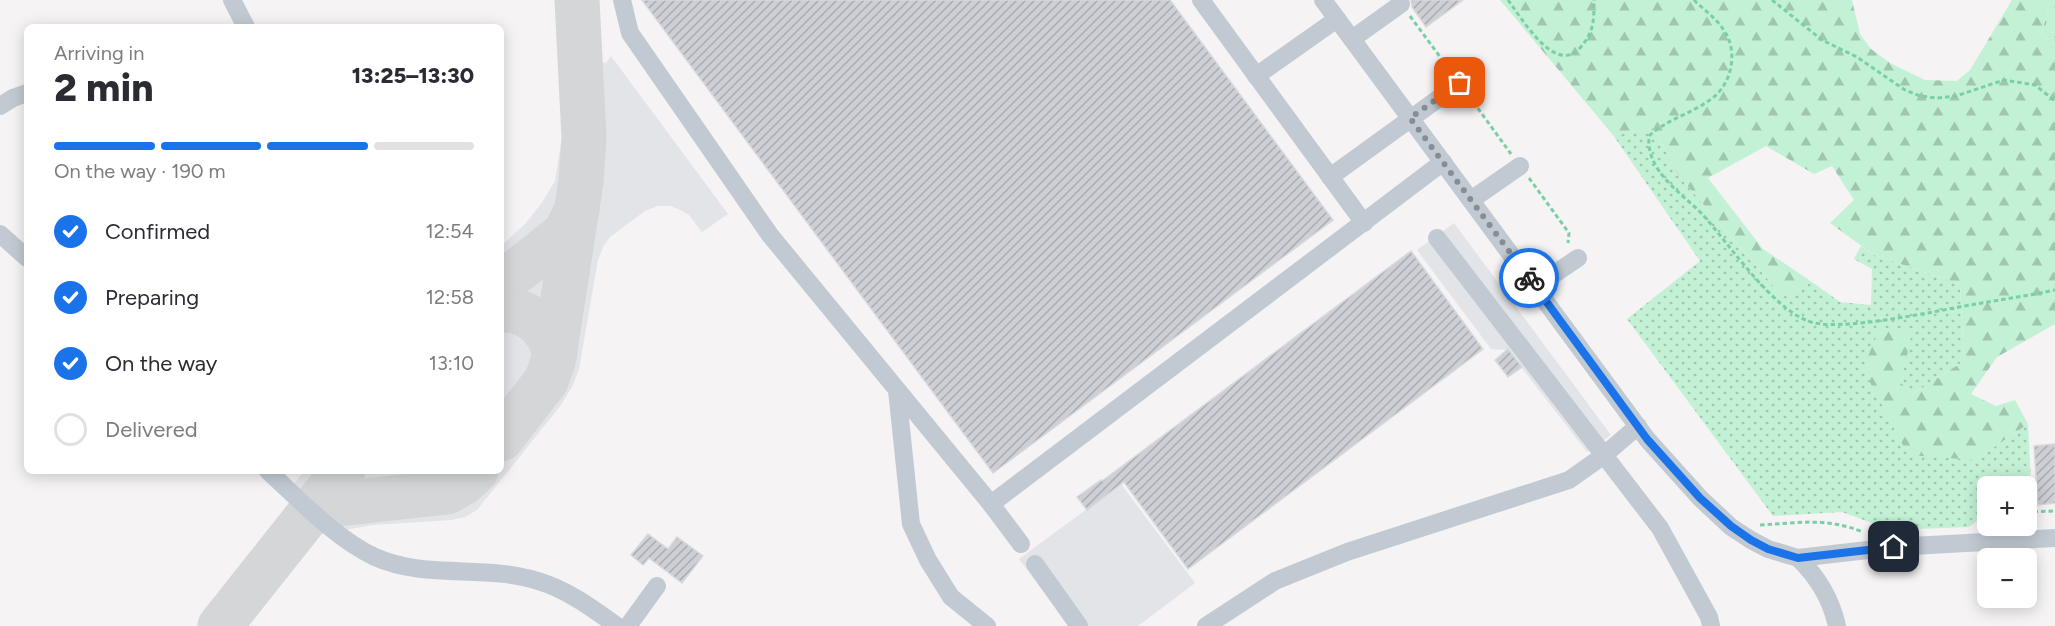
<!DOCTYPE html>
<html lang="en">
<head>
<meta charset="utf-8">
<style>
	:root { --surface:#fff; --page:#f2f2f3; --text:#2b2b33; --muted:#7c7c81; --line:#e1e1e2; --accent:#1a73e8 }
	body { margin:0; font-family:Figtree,sans-serif; background:var(--page); color:var(--text); height:100vh; display:flex; flex-direction:column; font-size:22px; white-space:nowrap }
	* { box-sizing:border-box; margin:0 }
	p { font-size:20px; color:var(--muted) }
	.icon { flex:none; width:33px; height:33px; fill:none; stroke:currentColor; stroke-width:2; stroke-linecap:round; stroke-linejoin:round }
	.map { position:relative; flex:1; overflow:hidden }
	.details { position:absolute; left:24px; top:24px; width:480px; height:450px; display:flex; flex-direction:column; background:var(--surface); border-radius:9px; box-shadow:0 3px 15px #0003 }
	.details>* { flex:none }
	.controls { position:absolute; left:1977px; top:476px; display:grid; gap:12px }
	.controls a { display:grid; place-items:center; width:60px; height:60px; border-radius:9px; background:var(--surface); box-shadow:0 3px 15px #0003; font-size:30px }
	.pin { position:absolute; display:grid; place-items:center; width:51px; height:51px; color:#fff; margin:-26px; border-radius:12px; box-shadow:0 3px 9px #0006 }
	.courier { position:absolute; display:grid; place-items:center; width:60px; height:60px; margin:-30px; border:4px solid #1a73e8; border-radius:50%; background:#fff; color:#222; box-shadow:0 2px 8px #0007 }
	.head em { font-style:normal; font-weight:800 }
	.head div { display:flex; flex-direction:column-reverse }
	.head { display:flex; align-items:center; justify-content:space-between; height:102px; padding:0 30px }
	h1 { font-size:39px; font-weight:800; line-height:45px }
	.bar { display:grid; grid-template-columns:repeat(4,1fr); gap:9px 6px; align-content:center; height:72px; padding:0 30px }
	.bar i { height:8px; border-radius:4px; background:var(--line) }
	.bar .selected { background:var(--accent) }
	.bar p { grid-column:span 4 }
	ol { padding:0 30px; list-style:none }
	li { display:flex; align-items:center; gap:18px; height:66px }
	li p { margin-inline-start:auto }
	li .icon { padding:6px; border-radius:50%; background:var(--accent); color:#fff; stroke-width:4 }
	li:last-child { color:var(--muted) }
	li i { width:33px; height:33px; border:3px solid var(--line); border-radius:50% }
	.map>svg:first-child { display:block }
</style>
</head>
<body>
<div class="map">
<svg width="2055" height="626" viewBox="0 0 2055 626">
	<defs>
		<pattern id="grass-dots" width="8" height="8" patternUnits="userSpaceOnUse" patternTransform="scale(1.5)"><rect width="8" height="8" fill="#c3f1d5"/><path d="M2 2h.1M6 6h.1" fill="none" stroke="#a0c6b0" stroke-width="1.8" stroke-linecap="round"/></pattern>
		<pattern id="forest-firs" width="22" height="20" patternUnits="userSpaceOnUse" patternTransform="scale(1.5)"><rect width="22" height="20" fill="#c3f1d5"/><path d="M5 1l3.5 6h-7zM16 11l3.5 6h-7z" fill="#a0c6b0"/></pattern>
		<pattern id="park-tufts" width="24" height="20" patternUnits="userSpaceOnUse" patternTransform="scale(1.5)"><rect width="24" height="20" fill="#c3f1d5"/><path d="M3 7l-1-3M5 7V3M7 7l1-3M15 17l-1-3M17 17v-4M19 17l1-3" fill="none" stroke="#a0c6b0"/></pattern>
		<pattern id="building-hatch" width="6" height="6" patternUnits="userSpaceOnUse" patternTransform="scale(1.5)"><rect width="6" height="6" fill="#cdcfd5"/><path d="M-1 1l2-2M0 6l6-6M5 7l2-2" fill="none" stroke="#a8abb0"/></pattern>
	</defs>
	<rect width="100%" height="100%" fill="#f5f3f3"/>
	<g fill="#e2e4e7">
		<polygon points="556,0 596,0 599,61 603,63 607,62 611,56 728,214 702,232 689,215 680,210 671,206 658,206 645,211 610,237 604,245 598,260 579,369 573,385 561,405 477,510 465,517 451,520 373,525 350,529 331,537 284,496 304,471 501,471 501,397 503,386 501,378 501,246 525,224 541,204 555,181 564,125"/>
		<polygon points="1454,223 1611,435 1587,452 1508,350 1491,349 1417,250"/>
		<polygon points="1121,484 1195,583 1138,626 1069,626 1019,559"/>
	</g>
	<polygon fill="url(#grass-dots)" points="1654,128 1679,176 1783,297 1812,282 1840,302 1871,305 1872,269 1854,259 1861,246 1874,255 1960,284 1964,361 1913,394 1901,383 1911,332 1863,369 1975,460 2028,424 2032,505 2027,505 2026,486 1988,486 1987,513 1969,527 1891,530 1842,512 1773,516 1627,319 1700,261 1613,135"/>
	<polygon fill="url(#forest-firs)" points="1500,0 1852,0 1860,34 1871,49 1890,63 1925,80 1957,81 1970,70 2012,0 2050,0 2041,34 2055,45 2055,324 1997,357 1971,394 1996,406 2015,400 2028,424 1975,460 1908,455 1863,369 1880,327 1912,332 1901,383 1913,394 1964,361 1960,284 1874,255 1830,223 1854,200 1832,166 1814,174 1766,146 1708,178 1763,249 1812,282 1783,297 1679,176 1654,128 1613,135"/>
	<polygon fill="url(#park-tufts)" points="2050,0 2055,0 2055,45 2041,34"/>
	<g fill="none" stroke-linecap="round" stroke-linejoin="round">
		<g stroke="#d5d6d8" stroke-width="45">
			<polyline points="501,284 565,233 577,210"/>
			<path d="M 501,310 C 530,310 547,326 555,353"/>
			<polyline points="501,439 546,381 553,362 581,182 584,137 577,0"/>
			<polyline points="308,515 338,504 447,492 463,483 476,471"/>
			<polyline points="220,626 343,471"/>
		</g>
	</g>
	<g fill="url(#building-hatch)" stroke="#d7d9de" stroke-width="1.5">
		<polygon points="642,0 1170,0 1333,220 993,473"/>
		<polygon points="1411,0 1463,0 1426,27 1412,7"/>
		<polygon points="1411,251 1483,349 1188,569 1124,482 1087,510 1077,497 1101,480 1102,481"/>
		<polygon points="1508,349 1522,367 1508,377 1495,360"/>
		<polygon points="2055,444 2055,503 2038,505 2034,446"/>
		<polygon points="648,534 668,549 677,537 703,556 682,583 649,558 643,565 631,555"/>
	</g>
	<g fill="none" stroke-linecap="round" stroke-linejoin="round">
		<g stroke="#7ad0a6" stroke-width="3" stroke-dasharray="4.5 3" stroke-linecap="butt">
			<path d="M 1508,0 C 1521,17 1555,76 1580,48 C 1594,32 1594,21 1594,0"/>
			<path d="M 1694,0 C 1703,9 1716,18 1723,29 C 1738,49 1733,80 1715,96 C 1695,113 1668,118 1649,136 C 1646,172 1681,192 1703,215 C 1730,245 1771,307 1808,321 C 1836,333 1936,311 1970,305 C 1998,300 2027,296 2055,290"/>
			<polyline points="1772,0 1822,40 1857,57 1905,90 1920,96 1937,98 1956,96 2004,80 2035,85 2055,101"/>
			<polyline points="1410,16 1449,69"/>
			<polyline points="1469,96 1511,154"/>
			<polyline points="1529,178 1569,233 1568,243"/>
			<polyline points="2026,512 2055,511"/>
			<path d="M 1760,525 C 1800,523 1825,517 1863,532"/>
		</g>
		<g stroke="#c1cad2" stroke-width="18">
			<polyline points="232,0 246,27"/>
			<polyline points="622,0 630,33 770,235 991,504 1443,162"/>
			<polyline points="1201,0 1364,223"/>
			<polyline points="1323,0 1647,439 1700,498 1731,527 1751,540 1768,549 1798,558 1894,547 2055,538"/>
			<polyline points="1352,39 1401,4"/>
			<polyline points="1256,76 1337,19"/>
			<polyline points="0,106 13,98 27,93"/>
			<polyline points="1330,177 1460,83"/>
			<polyline points="1471,200 1520,166"/>
			<polyline points="0,234 27,258"/>
			<polyline points="1437,238 1660,528 1709,617 1711,626"/>
			<polyline points="1535,287 1578,258"/>
			<polyline points="897,390 911,524 928,560 951,597 987,626"/>
			<path d="M 268,471 C 300,500 336,539 375,557 C 426,580 485,564 538,581 C 568,590 592,608 617,626"/>
			<polyline points="991,504 1021,544"/>
			<path d="M 1798,558 C 1818,577 1831,599 1837,626"/>
			<polyline points="1035,564 1079,626"/>
			<polyline points="628,626 657,586"/>
			<polyline points="1206,626 1275,581 1347,552 1569,480 1603,456 1638,426"/>
		</g>
	</g>
	<g fill="none" stroke-linecap="round" stroke-linejoin="round">
		<polyline stroke="#868d94" stroke-width="6" stroke-dasharray="0 10.8" points="1460,83 1410,118 1529,278"/>
		<polyline stroke="#1a73e8" stroke-width="8" points="1529,278 1647,439 1700,498 1731,526 1751,540 1768,549 1798,558 1894,547"/>
	</g>
</svg>
<div class="controls">
<a>+</a>
<a>−</a>
</div>
<div class="pin" style="left:1460px;top:83px;background:#ea580c"><svg class="icon" aria-label="bag" viewBox="0 0 24 24"><path d="M5 8h14l-1 12H6zM9 8a3 3 0 0 1 6 0"/></svg></div>
<div class="pin" style="left:1894px;top:547px;background:#1f2937"><svg class="icon" aria-label="home" viewBox="0 0 24 24"><path d="M3 11l9-7 9 7M6 9v11h12V9"/></svg></div>
<div class="courier" style="left:1529px;top:278px"><svg class="icon" aria-label="bike" viewBox="0 0 24 24"><circle cx="6" cy="16" r="4"/><circle cx="18" cy="16" r="4"/><path d="M6 16l4-8h5l3 8M10 8l3 8H6M13 5h3"/></svg></div>
<section class="details">
<div class="head"><div><h1>2 min</h1><p>Arriving in</p></div><em>13:25–13:30</em></div>
<div class="bar"><i class="selected"></i><i class="selected"></i><i class="selected"></i><i></i><p>On the way · 190 m</p></div>
<ol>
<li><svg class="icon" aria-label="check" viewBox="0 0 24 24"><path d="M5 12l5 5 9-10"/></svg>Confirmed<p>12:54</p></li>
<li><svg class="icon" aria-label="check" viewBox="0 0 24 24"><path d="M5 12l5 5 9-10"/></svg>Preparing<p>12:58</p></li>
<li><svg class="icon" aria-label="check" viewBox="0 0 24 24"><path d="M5 12l5 5 9-10"/></svg>On the way<p>13:10</p></li>
<li><i></i>Delivered</li>
</ol>
</section>
</div>
</body>
</html>
